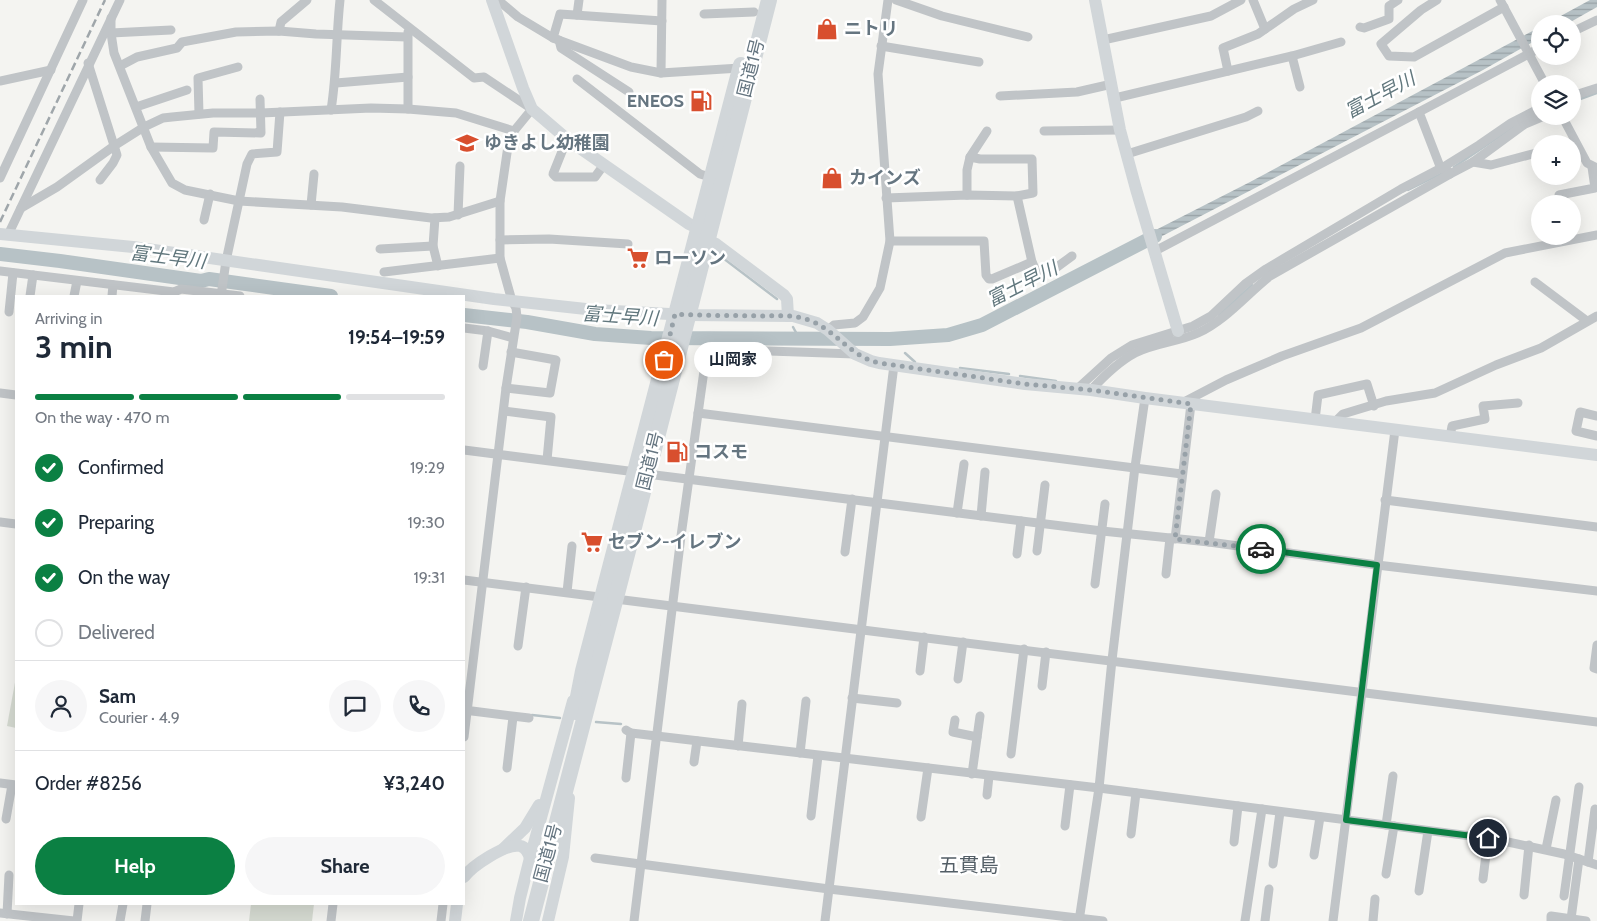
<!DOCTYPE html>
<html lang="en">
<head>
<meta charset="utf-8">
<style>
	:root { --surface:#fff; --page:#f6f6f7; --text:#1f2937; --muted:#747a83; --line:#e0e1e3; --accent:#0b8043 }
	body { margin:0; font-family:Cabin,"Noto Sans JP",sans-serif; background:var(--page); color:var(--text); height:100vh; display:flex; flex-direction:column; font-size:19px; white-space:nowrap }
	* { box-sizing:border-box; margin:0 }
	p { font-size:16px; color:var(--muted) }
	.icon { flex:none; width:28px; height:28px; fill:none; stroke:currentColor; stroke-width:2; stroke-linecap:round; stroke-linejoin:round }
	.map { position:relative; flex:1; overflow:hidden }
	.panel { position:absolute; left:15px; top:295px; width:450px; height:610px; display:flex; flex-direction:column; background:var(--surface); border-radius:0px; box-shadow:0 5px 20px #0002 }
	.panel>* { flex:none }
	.buttons { position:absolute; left:1531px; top:15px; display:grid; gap:10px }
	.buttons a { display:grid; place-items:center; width:50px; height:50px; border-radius:50%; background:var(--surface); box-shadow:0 5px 20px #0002; font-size:25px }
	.pin { position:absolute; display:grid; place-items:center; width:42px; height:42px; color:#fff; margin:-21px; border:2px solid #fff; border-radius:50%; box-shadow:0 1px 5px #0007 }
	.courier { position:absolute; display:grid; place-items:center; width:50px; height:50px; margin:-25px; border:4px solid #0b8043; border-radius:50%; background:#fff; color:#222; box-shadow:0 1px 6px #0007 }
	.bubble { position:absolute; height:35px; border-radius:18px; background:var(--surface); box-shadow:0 5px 20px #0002; font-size:16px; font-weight:700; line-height:35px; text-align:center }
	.head em { font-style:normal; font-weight:700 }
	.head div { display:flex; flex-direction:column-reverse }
	.head { display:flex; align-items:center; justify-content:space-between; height:85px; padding:0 20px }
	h1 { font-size:32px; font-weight:700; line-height:38px }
	.bar { display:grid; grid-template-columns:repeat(4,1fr); gap:8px 5px; align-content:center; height:60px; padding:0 20px }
	.bar i { height:6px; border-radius:4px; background:var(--line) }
	.bar .current { background:var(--accent) }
	.bar p { grid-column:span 4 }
	.line { display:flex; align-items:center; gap:12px; padding:0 20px; border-top:1px solid var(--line) }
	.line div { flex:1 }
	.round { display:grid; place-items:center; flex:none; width:52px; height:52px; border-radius:26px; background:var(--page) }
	ol { padding:0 20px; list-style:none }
	li { display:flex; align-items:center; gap:15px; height:55px }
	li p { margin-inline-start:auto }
	li .icon { padding:5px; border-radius:50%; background:var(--accent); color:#fff; stroke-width:4 }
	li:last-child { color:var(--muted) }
	li i { width:28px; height:28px; border:2px solid var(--line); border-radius:50% }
	.primary-button { display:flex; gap:10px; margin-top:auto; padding:10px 20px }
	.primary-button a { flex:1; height:58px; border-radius:30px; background:var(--accent); color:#fff; font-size:20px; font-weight:700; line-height:58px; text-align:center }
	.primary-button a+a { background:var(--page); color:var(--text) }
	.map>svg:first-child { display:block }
</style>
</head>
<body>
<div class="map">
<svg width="1597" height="921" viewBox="0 0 1597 921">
	<defs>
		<pattern id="water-rules" width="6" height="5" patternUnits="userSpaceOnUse" patternTransform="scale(1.25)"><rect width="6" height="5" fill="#b7c2c6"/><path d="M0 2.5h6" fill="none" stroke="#98a2a6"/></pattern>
	</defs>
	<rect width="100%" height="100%" fill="#f4f4f1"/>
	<g fill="#d6dbd2">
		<polygon points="16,677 16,728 7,726"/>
		<polygon points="251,904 314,904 312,921 249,921"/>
	</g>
	<g fill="url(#water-rules)">
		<polygon points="1590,0 1597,0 1597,7 1567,24 1546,24"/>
		<polygon points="1540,27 1540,38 1483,70 1141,247 1138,239 1250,182"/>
	</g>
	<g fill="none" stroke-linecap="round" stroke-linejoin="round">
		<g stroke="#b7c2c6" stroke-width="2.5">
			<polyline points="1572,102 1597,93"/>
			<polyline points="1454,167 1515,126"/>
			<polyline points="1408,190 1443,173"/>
			<polyline points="719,255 777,299"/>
			<polyline points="1219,315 1252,285"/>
			<polyline points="793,327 799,338"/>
			<polyline points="905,353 915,362"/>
			<polyline points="960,368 1009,374"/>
			<polyline points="1020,376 1056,381"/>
			<polyline points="532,715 560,718"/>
			<polyline points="596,722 621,724"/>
		</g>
		<g stroke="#b7c2c6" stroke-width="14">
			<polyline points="0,254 60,261 201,281 209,279 331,296"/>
			<polyline points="464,315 527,322 595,334 651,338 890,339 948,335 982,325 1155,236"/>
		</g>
		<g stroke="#c0c4c7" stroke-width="9">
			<polyline points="374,0 474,78 484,77 532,109 514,131 508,146 500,201 500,258 512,301 516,308 517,317 506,388 464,737"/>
			<polyline points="498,0 518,17 553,38 631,67 661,73 740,68"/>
			<polyline points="896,0 942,16 1028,37"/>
			<polyline points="1253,0 1265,29"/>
			<polyline points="1437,0 1421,10 1381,44 1389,56 1414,57 1504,7"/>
			<polyline points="1500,0 1545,84"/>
			<polyline points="704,14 754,12"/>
			<polyline points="577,15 579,0"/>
			<polyline points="111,18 111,33 114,53 151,147 172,183 185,190 239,201 342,207 431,218 449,217 500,201"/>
			<polyline points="1360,27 1364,28 1389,19 1389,6 1398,0"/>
			<polyline points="279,31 281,22 307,0"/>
			<polyline points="1572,32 1597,20"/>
			<polyline points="111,33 171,30"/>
			<polyline points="553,38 560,14 662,21"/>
			<polyline points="559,40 561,48 629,92"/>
			<polyline points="1103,40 1211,16 1241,0"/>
			<polyline points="881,46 979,62"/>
			<polyline points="1292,56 1300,87"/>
			<polyline points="88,63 117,155 113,163 100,180"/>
			<polyline points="120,66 137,57 177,48 182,42 236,32 279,31 316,34 407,37"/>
			<polyline points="1228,71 1223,48 1258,34 1294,9 1313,0"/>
			<polyline points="661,73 662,0"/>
			<polyline points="577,79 700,174 710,177"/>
			<polyline points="0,81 51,70"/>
			<polyline points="336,83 408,77"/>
			<polyline points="1000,96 1077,92 1112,84"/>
			<polyline points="1572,96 1597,88"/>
			<polyline points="1115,98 1292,56 1341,42"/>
			<polyline points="136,107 187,90"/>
			<polyline points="408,109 408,32"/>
			<path d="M 331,110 C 337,73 336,37 340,0"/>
			<polyline points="199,114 198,78 238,67"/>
			<polyline points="1562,116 1587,163 1597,168"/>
			<polyline points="1044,131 1120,130"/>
			<polyline points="567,139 553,174 556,177 595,177 603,166"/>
			<polyline points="151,147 213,148 214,132 261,133 260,99"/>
			<polyline points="1127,154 1246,117 1258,111"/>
			<polyline points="1473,162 1525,124 1544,116"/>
			<polyline points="1441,169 1419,112 1540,48"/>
			<polyline points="1448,171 1450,174 1473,162 1491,165 1540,152"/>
			<polyline points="0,178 83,0"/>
			<polyline points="967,195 967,170 970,157 987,131"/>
			<polyline points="1559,195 1595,188 1592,167"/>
			<polyline points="1017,196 1032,262 1038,275 1057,267 1072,256"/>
			<polyline points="886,198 967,195 1017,196 1033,193 1032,159 980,159 970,157"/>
			<polyline points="311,205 314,174"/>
			<polyline points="21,208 57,187 114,146 144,127 163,118 172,117 213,113 261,113 371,108 408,109 456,113 514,131"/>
			<polyline points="458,215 460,166"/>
			<polyline points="435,218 433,246 438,266"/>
			<polyline points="204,220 210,194"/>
			<polyline points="8,235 120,0"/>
			<polyline points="500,240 549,239 628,244"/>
			<polyline points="890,241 984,241 986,275 989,279 992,279 1032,262"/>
			<polyline points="380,249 433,246"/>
			<polyline points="1155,251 1419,112"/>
			<polyline points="0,271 174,292 181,289 240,296"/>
			<polyline points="384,272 500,258"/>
			<polyline points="1535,282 1587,321"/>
			<polyline points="30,296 33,275"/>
			<polyline points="74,296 77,281"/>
			<polyline points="112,296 113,285"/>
			<polyline points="221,296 226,261 247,164 252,154 277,152 280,112"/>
			<polyline points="9,312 13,273"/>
			<polyline points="464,328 488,331 513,338"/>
			<polyline points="828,330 834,325 855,323 863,317 880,288 890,241 878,74 888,0"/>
			<polyline points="483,366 488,331"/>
			<polyline points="506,388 550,393 556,360 511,352"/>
			<polyline points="1077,389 1111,358 1132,345 1193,326 1211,316 1245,284 1266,269 1401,189 1445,166 1479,145 1511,123 1540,108"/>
			<path d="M 1091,390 C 1104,376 1118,362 1135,353 C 1155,343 1178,342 1198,333 C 1226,320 1246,295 1270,276 L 1450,174"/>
			<polyline points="0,393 16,395"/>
			<polyline points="1182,403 1226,380 1282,356 1361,328 1505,253 1597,235"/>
			<polyline points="504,411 551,417 547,460"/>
			<polyline points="698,413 1182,474"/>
			<polyline points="1597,416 1580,412 1576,431 1597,436"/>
			<polyline points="1315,420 1318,395 1367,384 1374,406"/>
			<polyline points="1335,422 1343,414 1386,401 1435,393 1496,365 1541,348 1597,316"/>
			<polyline points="1450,437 1452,426 1485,419 1483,406 1518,403"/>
			<polyline points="464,450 636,472"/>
			<polyline points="647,474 1102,531 1209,542 1377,565 1597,591"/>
			<polyline points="1385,500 1597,527"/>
			<polyline points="957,513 964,464"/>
			<polyline points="981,516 985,472"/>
			<polyline points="0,522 16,524"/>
			<polyline points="1175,539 1191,404"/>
			<polyline points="1209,542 1216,494"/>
			<polyline points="1037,551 1045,485"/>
			<polyline points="845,552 852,499"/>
			<polyline points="1017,554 1021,521"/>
			<polyline points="1166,574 1170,538"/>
			<polyline points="464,580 1597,722"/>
			<polyline points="1095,584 1105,504"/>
			<polyline points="567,592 572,546"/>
			<polyline points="1597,645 1594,668 1597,669"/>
			<polyline points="518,646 526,587"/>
			<polyline points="920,671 924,637"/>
			<polyline points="958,679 963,642"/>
			<polyline points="1042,686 1046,652"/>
			<polyline points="852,698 897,703"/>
			<polyline points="464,710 529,718"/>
			<polyline points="955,720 953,732 977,737"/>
			<polyline points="626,730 631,733 1099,788 1494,839 1564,854 1597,865"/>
			<polyline points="738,746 742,704"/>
			<polyline points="800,753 806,701"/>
			<polyline points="1011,754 1024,649"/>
			<polyline points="694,762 697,741"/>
			<polyline points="507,768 513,717"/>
			<polyline points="972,774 980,716"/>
			<polyline points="626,778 631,733"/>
			<polyline points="0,783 16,785"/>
			<polyline points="987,795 989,776"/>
			<polyline points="811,816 818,756"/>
			<polyline points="921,817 928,768"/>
			<polyline points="6,819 12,785"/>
			<polyline points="1386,825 1393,776"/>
			<polyline points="1065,826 1070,785"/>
			<polyline points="1131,834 1136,793"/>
			<polyline points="1234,842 1238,806"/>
			<polyline points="1546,849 1556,800"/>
			<polyline points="1314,855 1320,817"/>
			<polyline points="595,858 829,889 1103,921"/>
			<polyline points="1588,862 1595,809"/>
			<polyline points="1273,864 1280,812"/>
			<polyline points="1386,874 1394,826"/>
			<polyline points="1483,879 1488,838"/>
			<polyline points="1419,891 1428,831"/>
			<polyline points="1524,895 1529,845"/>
			<polyline points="1564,896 1579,787"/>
			<polyline points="0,913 74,921"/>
			<polyline points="7,914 9,875"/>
			<polyline points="1571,919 1579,859"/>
			<polyline points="77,921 79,904"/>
			<polyline points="120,921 123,904"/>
			<polyline points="145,921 147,904"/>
			<polyline points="331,921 333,904"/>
			<polyline points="441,921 443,904"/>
			<polyline points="634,921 681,536 707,349 855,354"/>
			<polyline points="825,921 894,365"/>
			<polyline points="1079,921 1099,788 1112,660 1135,467 1145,398"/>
			<polyline points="1245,921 1262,809"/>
			<polyline points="1265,921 1269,889"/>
			<polyline points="1333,921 1395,430"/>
			<polyline points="1373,921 1375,899"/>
			<polyline points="1551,921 1551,916 1586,921"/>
		</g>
		<g stroke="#d1d6d9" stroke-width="12">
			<polyline points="492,0 523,88 532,109 567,139 689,224 698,228"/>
			<polyline points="1095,0 1120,130 1136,189 1178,331"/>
			<polyline points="0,234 133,247 494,299 595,310 688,315 793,316 817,323 828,330 855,354 871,361 879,363 1025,384 1091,390 1145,398 1597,455"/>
			<polyline points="707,240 716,244 784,295 787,299 788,316"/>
			<polyline points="503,849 525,828 539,805"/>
			<path d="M 464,877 C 472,866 506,843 520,846 C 526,847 528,852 530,858"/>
			<polyline points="455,921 457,904"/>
			<polyline points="516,921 520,898 530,858 573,701"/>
			<polyline points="548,921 563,857 569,798"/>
		</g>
		<g stroke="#d1d6d9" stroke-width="16">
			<polyline points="575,712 583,671 741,65"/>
			<polyline points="531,921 619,586 769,0"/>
		</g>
		<polyline stroke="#9fa6aa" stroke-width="2.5" stroke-dasharray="8 4" stroke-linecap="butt" points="0,222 105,0"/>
	</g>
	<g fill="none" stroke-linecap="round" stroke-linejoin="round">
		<path stroke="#97a1a8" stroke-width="5" stroke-dasharray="0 9" d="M 664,360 L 675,314 C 703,316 731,315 759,316 C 776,316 793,314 809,320 C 836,330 849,356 879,363 L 1025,384 L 1091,390 L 1191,404 L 1175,539 L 1261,549"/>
		<polyline stroke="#0b8043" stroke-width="6" points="1261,549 1377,565 1346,820 1488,838"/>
	</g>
	<defs>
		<g id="shop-bare" transform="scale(1.725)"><path d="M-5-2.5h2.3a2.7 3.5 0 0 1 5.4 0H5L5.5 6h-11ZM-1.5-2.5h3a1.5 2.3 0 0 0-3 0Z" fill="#d84f2e" stroke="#fff" stroke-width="2.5" paint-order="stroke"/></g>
		<g id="fuel-bare" transform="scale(1.725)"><path d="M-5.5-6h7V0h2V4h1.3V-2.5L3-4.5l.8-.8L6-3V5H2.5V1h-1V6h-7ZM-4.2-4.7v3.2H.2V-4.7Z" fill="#d84f2e" stroke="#fff" stroke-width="2.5" paint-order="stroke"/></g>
		<g id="school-bare" transform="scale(1.725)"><path d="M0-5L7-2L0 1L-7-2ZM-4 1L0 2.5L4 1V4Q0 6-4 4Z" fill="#d84f2e" stroke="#fff" stroke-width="2.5" paint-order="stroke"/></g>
		<g id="supermarket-bare" transform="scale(1.725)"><path d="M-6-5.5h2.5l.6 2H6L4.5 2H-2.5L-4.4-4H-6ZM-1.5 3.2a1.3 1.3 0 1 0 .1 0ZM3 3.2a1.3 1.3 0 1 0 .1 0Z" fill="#d84f2e" stroke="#fff" stroke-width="2.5" paint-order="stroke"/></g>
	</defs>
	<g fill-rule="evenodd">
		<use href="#shop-bare" x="827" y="29"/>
		<use href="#fuel-bare" x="701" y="101"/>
		<use href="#school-bare" x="467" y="143"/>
		<use href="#shop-bare" x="832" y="178"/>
		<use href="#supermarket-bare" x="638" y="258"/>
		<use href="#fuel-bare" x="677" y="452"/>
		<use href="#supermarket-bare" x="592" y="542"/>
	</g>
	<g text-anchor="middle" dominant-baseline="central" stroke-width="5" stroke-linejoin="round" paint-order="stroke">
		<g font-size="18" font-weight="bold" fill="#657580" stroke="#fff" text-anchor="start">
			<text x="844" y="29">ニトリ</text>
			<text x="684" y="101" text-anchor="end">ENEOS</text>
			<text x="484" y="143">ゆきよし幼稚園</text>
			<text x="849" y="178">カインズ</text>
			<text x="654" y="258">ローソン</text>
			<text x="694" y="452">コスモ</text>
			<text x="608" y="542">セブン-イレブン</text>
		</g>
		<g font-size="18" fill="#657580" stroke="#fff">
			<text transform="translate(751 68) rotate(-76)">国道1号</text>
			<text transform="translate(650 461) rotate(-76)">国道1号</text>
			<text transform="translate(548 853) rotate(-75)">国道1号</text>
		</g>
		<g font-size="19" font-style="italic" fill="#61777d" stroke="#fff">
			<text transform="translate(1380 95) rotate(-28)">富士早川</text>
			<text transform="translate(168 257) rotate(7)">富士早川</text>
			<text transform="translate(1022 284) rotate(-27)">富士早川</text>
			<text transform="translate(620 316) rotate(4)">富士早川</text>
		</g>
		<g font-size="20" fill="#535e66" stroke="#fff">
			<text x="969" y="865">五貫島</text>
		</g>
	</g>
</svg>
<div class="buttons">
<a><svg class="icon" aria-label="locate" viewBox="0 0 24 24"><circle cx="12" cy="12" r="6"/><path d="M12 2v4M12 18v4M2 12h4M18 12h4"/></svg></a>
<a><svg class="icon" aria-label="layers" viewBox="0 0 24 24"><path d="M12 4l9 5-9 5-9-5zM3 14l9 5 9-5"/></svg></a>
<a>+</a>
<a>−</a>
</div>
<div class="pin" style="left:664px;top:360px;background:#ea580c"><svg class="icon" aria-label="bag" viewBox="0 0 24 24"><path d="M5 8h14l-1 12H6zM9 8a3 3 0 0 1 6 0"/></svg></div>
<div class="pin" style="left:1488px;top:838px;background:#1f2937"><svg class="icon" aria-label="home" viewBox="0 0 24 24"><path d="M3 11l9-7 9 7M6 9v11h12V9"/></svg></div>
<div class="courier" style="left:1261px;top:549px"><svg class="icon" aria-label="car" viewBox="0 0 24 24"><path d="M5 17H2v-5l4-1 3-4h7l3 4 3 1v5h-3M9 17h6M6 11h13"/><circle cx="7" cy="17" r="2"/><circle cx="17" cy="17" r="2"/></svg></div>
<div class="bubble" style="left:694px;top:342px;width:78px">山岡家</div>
<section class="panel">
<div class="head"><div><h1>3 min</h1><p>Arriving in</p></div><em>19:54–19:59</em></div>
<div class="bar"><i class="current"></i><i class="current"></i><i class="current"></i><i></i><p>On the way · 470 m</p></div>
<ol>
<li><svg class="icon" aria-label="check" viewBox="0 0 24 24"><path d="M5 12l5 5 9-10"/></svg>Confirmed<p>19:29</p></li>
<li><svg class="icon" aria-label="check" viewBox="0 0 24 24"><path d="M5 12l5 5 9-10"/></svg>Preparing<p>19:30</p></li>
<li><svg class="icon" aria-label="check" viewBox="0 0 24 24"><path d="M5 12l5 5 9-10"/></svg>On the way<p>19:31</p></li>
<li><i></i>Delivered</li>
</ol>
<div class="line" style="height:90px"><a class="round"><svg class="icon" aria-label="person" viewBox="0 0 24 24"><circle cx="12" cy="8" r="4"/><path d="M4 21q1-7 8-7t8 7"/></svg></a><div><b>Sam</b><p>Courier · 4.9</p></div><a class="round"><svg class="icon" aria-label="chat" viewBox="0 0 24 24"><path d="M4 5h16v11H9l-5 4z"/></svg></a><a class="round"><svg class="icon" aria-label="phone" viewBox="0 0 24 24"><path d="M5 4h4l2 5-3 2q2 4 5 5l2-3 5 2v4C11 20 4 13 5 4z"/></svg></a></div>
<div class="line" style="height:65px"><div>Order #8256</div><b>¥3,240</b></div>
<div class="primary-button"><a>Help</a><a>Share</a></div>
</section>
</div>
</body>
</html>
